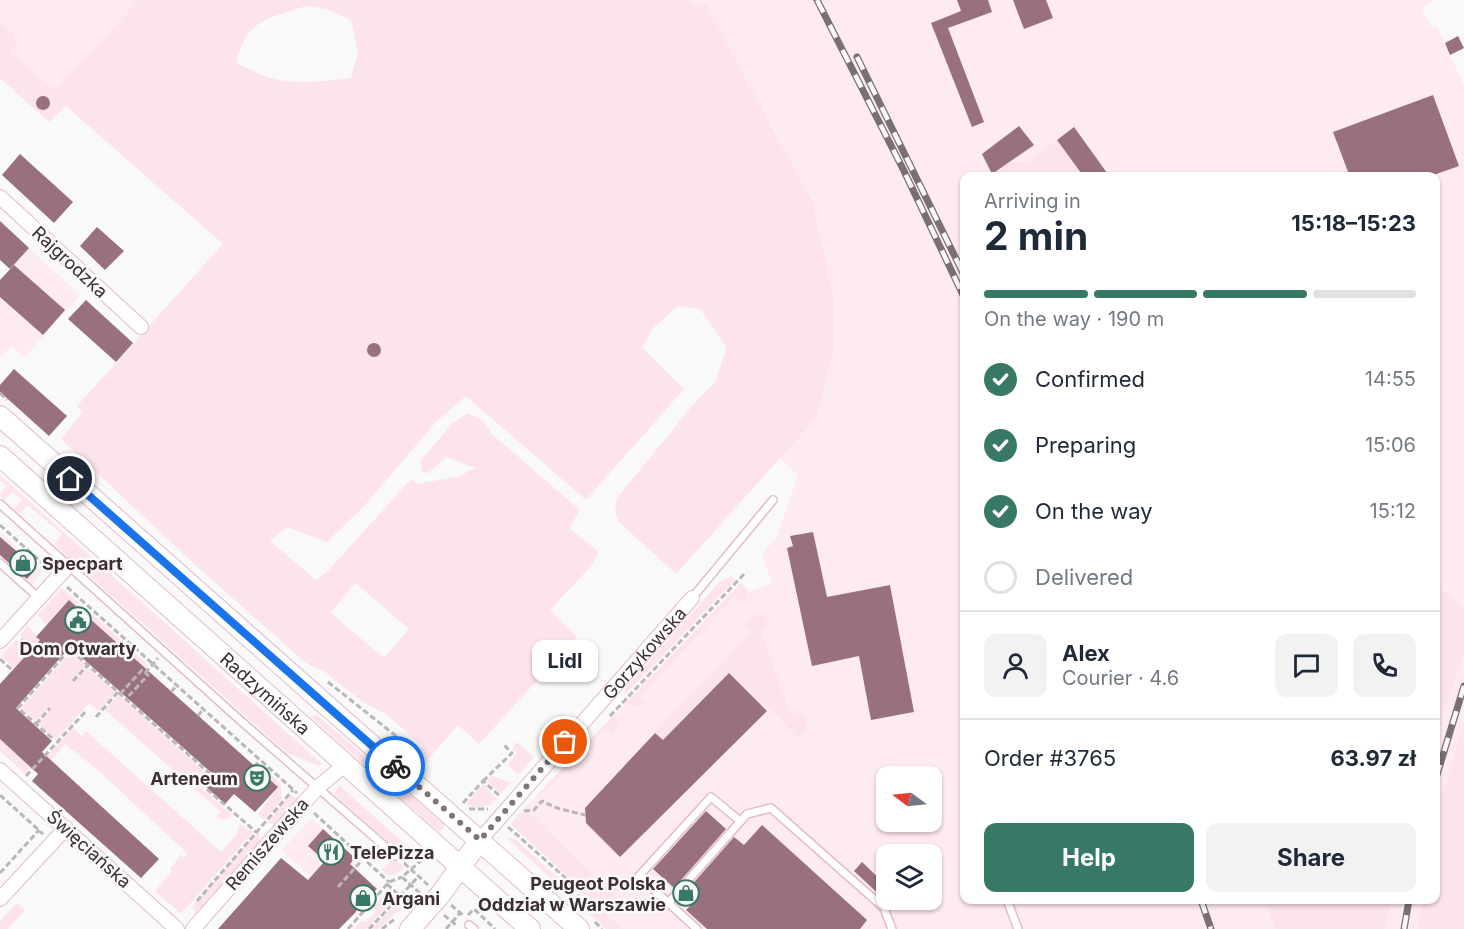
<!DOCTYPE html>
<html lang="en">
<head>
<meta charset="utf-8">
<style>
	:root { --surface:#fff; --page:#f2f2f3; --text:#1f2937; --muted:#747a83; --line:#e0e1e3; --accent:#377867 }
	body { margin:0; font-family:Inter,sans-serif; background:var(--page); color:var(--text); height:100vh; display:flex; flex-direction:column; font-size:22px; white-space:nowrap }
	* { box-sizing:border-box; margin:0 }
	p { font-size:20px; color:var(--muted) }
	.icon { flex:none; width:33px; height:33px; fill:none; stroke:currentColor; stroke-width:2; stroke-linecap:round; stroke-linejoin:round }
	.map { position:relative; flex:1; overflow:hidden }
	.sheet { position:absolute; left:960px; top:172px; width:480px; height:732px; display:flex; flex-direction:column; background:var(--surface); border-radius:12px; box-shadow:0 2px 4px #0004 }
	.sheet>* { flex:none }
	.needle { width:39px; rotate:285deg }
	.buttons { position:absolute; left:876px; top:766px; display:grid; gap:12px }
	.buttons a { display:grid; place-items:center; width:66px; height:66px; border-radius:12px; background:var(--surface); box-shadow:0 2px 4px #0004; font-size:30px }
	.pin { position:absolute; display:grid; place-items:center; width:51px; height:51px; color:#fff; margin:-26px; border:3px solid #fff; border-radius:50%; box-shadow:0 2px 6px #0007 }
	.courier { position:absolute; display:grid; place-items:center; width:60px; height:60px; margin:-30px; border:4px solid #1a73e8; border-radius:50%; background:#fff; color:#222; box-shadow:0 2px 8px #0007 }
	.bubble { position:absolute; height:42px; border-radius:12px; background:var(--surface); box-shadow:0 2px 4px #0004; font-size:20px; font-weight:700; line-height:42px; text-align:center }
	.headline em { font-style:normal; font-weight:700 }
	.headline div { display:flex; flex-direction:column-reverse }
	.headline { display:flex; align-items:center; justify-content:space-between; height:102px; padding:0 24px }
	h1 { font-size:39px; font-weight:700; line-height:45px }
	.bar { display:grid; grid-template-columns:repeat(4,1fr); gap:9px 6px; align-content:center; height:72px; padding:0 24px }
	.bar i { height:8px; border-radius:4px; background:var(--line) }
	.bar .current { background:var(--accent) }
	.bar p { grid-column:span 4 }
	.line { display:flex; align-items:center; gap:15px; padding:0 24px; border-top:2px solid var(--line) }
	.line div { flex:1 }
	.round { display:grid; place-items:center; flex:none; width:63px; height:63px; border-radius:12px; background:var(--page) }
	ol { padding:0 24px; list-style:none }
	li { display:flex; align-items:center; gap:18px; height:66px }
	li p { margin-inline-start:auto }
	li .icon { padding:6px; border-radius:50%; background:var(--accent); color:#fff; stroke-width:4 }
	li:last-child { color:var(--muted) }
	li i { width:33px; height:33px; border:3px solid var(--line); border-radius:50% }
	.button { display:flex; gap:12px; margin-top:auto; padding:12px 24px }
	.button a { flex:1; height:69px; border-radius:12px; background:var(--accent); color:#fff; font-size:24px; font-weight:700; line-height:69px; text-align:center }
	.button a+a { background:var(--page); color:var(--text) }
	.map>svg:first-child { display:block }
</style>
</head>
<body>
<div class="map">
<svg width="1464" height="929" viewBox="0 0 1464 929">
	<rect width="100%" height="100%" fill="#f9f9f9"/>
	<g fill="#feeaf1" fill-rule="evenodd">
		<polygon points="0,0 139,0 55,91 10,52 13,33 0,21"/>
		<path d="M 690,0 L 1433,0 L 1422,9 L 1432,28 L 1437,27 L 1464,85 L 1464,609 L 1446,592 L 1436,589 L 1436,177 L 964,177 L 964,900 L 1436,900 L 1436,687 L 1464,610 L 1464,929 L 623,929 L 600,909 L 616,891 L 605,887 L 529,813 L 519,814 L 741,583 L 749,592 L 772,583 L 762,555 L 777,536 L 798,476 L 780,457 L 818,416 L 833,354 L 835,303 L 813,201 L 706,4 L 693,6 ZM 886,777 L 932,777 L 932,822 L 886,822 ZM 886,855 L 932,855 L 932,900 L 886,900 Z"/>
		<polygon points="29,248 80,295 24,358 11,347 0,358 0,280"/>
		<polygon points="0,532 43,571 30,586 0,560"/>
		<polygon points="313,820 358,861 329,893 282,850 309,821"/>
	</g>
	<g fill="#fde3ec" fill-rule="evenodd">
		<path d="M 139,0 L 690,0 L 693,6 L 706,4 L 813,202 L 835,303 L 833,354 L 818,416 L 676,574 L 619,522 L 615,511 L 617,498 L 696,401 L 715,382 L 727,348 L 700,309 L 678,306 L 654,327 L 642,347 L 684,389 L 586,500 L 466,396 L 436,422 L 365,505 L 327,542 L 287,527 L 270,541 L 316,580 L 328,571 L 411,479 L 417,484 L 460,476 L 475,468 L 446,457 L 428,473 L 422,472 L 420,461 L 452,424 L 468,413 L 482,420 L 493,435 L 580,510 L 569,528 L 599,552 L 591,566 L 550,610 L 577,637 L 479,744 L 458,725 L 423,765 L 418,753 L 423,746 L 386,714 L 363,702 L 325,672 L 306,663 L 192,562 L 61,439 L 82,413 L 77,406 L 223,244 L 66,106 L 49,122 L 0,78 L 0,21 L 13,33 L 16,45 L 11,52 L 55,91 ZM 306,6 L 327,9 L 351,20 L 358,53 L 351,78 C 306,84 276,87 236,62 C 246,20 269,18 306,6 ZM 371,343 L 381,347 L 381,352 L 377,356 L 368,353 L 367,348 ZM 355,583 L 409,629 L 384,658 L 331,613 Z"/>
		<polygon points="1057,140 1084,177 984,177 1011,162 1029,162"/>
		<polygon points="0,475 321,763 320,766 287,753 54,544 62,534 28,505 20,514 14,509 22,500 12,492 4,501 0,494 7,486 0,480"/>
		<polygon points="731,577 736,579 624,696 625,689 720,581"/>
		<polygon points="741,583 748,592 745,603 735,596 639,696 646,704 637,707 626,703"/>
		<polygon points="62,588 85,608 81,612 46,625 38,615"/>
		<polygon points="1436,589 1446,592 1464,609 1464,653 1436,734"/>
		<polygon points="89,611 148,665 145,669 85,616"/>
		<polygon points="758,614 764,616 771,625 760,630 792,717 803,714 808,727 798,738 764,702 761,705 729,673 669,746 654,732 753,632 744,624"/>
		<polygon points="28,626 40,640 33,647 20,635"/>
		<polygon points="17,639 30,650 14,668 1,656"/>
		<polygon points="71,652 86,665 73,682 88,668 116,692 99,711 89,703 56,740 38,724 51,709 49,707 36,721 21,708"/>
		<polygon points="119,695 206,773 197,784 232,815 224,820 217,817 221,812 105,710"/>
		<polygon points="317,715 445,825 445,826 439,832 311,717"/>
		<polygon points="614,715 619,726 613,736 605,729 540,795 538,794"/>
		<polygon points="1464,724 1464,929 1418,929 1423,900 1436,900 1436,829 1440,801"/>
		<polygon points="73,728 82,736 86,731 221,852 236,835 240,824 253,832 181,914 155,891 172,871 170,869 181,855 184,858 187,853 99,771 65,744 51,760 47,756"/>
		<polygon points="0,739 31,767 25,774 0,751"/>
		<polygon points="517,742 534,757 518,775 508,765 517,753 512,748"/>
		<polygon points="260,765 281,784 282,800 264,820 258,814 278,787 257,769"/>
		<polygon points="491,776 511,782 501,794 487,781"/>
		<path d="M 483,784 L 497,799 C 486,808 478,811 466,804 Z"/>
		<polygon points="339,785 416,854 412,860 403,856 334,794"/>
		<polygon points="291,795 299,800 276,824 267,823"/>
		<polygon points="529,813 605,887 609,883 617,890 600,909 623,929 606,929 584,908 580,887 513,827 511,824 519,814"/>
		<polygon points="258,832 260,844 197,915 192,907"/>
		<polygon points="507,838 515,839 574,892 575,901"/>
		<polygon points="393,858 405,868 394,875 386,875 382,870"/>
		<polygon points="387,891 396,896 366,929 354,929 361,921 366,922 376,911 374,906"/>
		<polygon points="400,900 404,906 378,929 372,929"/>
		<polygon points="1266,900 1392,900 1385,929 1275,929"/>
		<polygon points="17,903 25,910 8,929 0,929 0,921"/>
	</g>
	<g fill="#98707f">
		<polygon points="957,0 988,0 992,12 948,28 984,122 972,127 931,23 961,11"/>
		<polygon points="1013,0 1046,0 1053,18 1024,29"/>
		<polygon points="1458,36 1464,48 1450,55 1445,43"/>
		<polygon points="1433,95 1459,166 1428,177 1350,177 1333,132"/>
		<circle cx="43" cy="103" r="7"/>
		<polygon points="1019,126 1034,145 992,174 982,154"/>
		<polygon points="1074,127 1110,177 1084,177 1057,140"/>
		<polygon points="20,154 73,202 54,223 2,175"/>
		<polygon points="0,221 29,248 10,269 0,260"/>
		<polygon points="97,227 124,251 105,270 80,246"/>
		<polygon points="14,265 65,310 43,335 0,297 0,280"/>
		<polygon points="86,300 133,343 116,362 68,319"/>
		<circle cx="374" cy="350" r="7"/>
		<polygon points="14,369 67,416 49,436 0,392 0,385"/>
		<polygon points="813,532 827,597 890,585 914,712 871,720 859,656 812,666 787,548 793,546 790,536"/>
		<polygon points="0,537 36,568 27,579 0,555"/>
		<polygon points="69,600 278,787 255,812 234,794 225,804 205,786 215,776 70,647 16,708 52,741 42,752 159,859 141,878 32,781 38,774 0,739 0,684 40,640 36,637"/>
		<polygon points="729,673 767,711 620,857 586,823 585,808 655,733 663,740"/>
		<polygon points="706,811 726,829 674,888 653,869"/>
		<polygon points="762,825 867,920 860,929 707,929 686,910 692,904 682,896 734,837 744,845"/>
		<polygon points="323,829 355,858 350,864 377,889 362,902 355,913 339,929 218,929 281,858 308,880 325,861 308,846"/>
		<polygon points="862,862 886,885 886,901 854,871"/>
	</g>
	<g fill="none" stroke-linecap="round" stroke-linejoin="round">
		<g stroke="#e3bbc9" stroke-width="10">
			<g id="lane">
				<polyline points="0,504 241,721 396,856"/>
				<polyline points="0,563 39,598"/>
				<polyline points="692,598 773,500"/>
				<polyline points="1007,900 1018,929"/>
				<polyline points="668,903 747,814 771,808 884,908 892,929"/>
				<polyline points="469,925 474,929"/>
				<polyline points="697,929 639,876 711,797 740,821"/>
			</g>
		</g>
		<g stroke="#e3bbc9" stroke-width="16">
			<g id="street">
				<polyline points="0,197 141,327"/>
				<polyline points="0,641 69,565"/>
				<polyline points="0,770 177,929"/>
				<path id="s1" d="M 480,840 L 692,598"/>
				<polyline points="0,899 66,828"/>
				<polyline points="193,929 318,787 346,764"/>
			</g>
		</g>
		<g stroke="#e3bbc9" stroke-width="22">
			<g id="secondary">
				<polyline points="0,416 579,929"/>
				<path id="s2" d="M 0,456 L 530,929"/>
				<polyline points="410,929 440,895 480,840"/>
			</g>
		</g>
		<g stroke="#bbb6b8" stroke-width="3" stroke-dasharray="6 3" stroke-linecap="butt">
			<polyline points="0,393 7,400"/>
			<polyline points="0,525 49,569"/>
			<polyline points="67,587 297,793"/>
			<polyline points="83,614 89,607"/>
			<polyline points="21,639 32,649"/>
			<polyline points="0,659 12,670"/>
			<polyline points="145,673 158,658"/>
			<polyline points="73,681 88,665"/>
			<polyline points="328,682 415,751 420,764"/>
			<polyline points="171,692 177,685"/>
			<polyline points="120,694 142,670 148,675 126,699"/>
			<polyline points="198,716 203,709"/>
			<polyline points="610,716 746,572"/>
			<polyline points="96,717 118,692"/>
			<polyline points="36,724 50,708"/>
			<polyline points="52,738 18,708 70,649 210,774 201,784 256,832"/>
			<polyline points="254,767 260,760"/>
			<polyline points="26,776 87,710"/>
			<polyline points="483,781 512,753 503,744"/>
			<polyline points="0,795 43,834"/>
			<polyline points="463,803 483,781 500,796"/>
			<polyline points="469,809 488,809"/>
			<polyline points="524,811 534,810 542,801 557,808 585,815"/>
			<polyline points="314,813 389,882"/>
			<polyline points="508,827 578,889 579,906"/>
			<polyline points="404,863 428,885"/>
			<polyline points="0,873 39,830"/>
			<polyline points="387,884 410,905"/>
			<polyline points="338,887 363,859"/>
			<polyline points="420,893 402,877 423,859"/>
			<polyline points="197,901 293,790"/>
			<polyline points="451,905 464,916"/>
			<polyline points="444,915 456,925"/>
			<polyline points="468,915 474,909 495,929"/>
			<polyline points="595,922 602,929"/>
			<polyline points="348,929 389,882 402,877"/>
			<polyline points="369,929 419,876"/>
			<polyline points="382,929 396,918"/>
			<polyline points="446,929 460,913"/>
		</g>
		<use href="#lane" stroke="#fff" stroke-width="7"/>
		<use href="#street" stroke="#fff" stroke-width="14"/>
		<use href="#secondary" stroke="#fff" stroke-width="20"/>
		<g stroke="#7a6f73" stroke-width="7">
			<g id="rail">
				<polyline points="817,0 903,169 964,297"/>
				<polyline points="857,57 964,275"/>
				<polyline points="1436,778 1464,686"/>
				<polyline points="1201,900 1211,929"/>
				<polyline points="1404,929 1409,900"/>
			</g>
		</g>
		<use href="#rail" stroke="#f9f9f9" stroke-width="4.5" stroke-dasharray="14" stroke-linecap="butt"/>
	</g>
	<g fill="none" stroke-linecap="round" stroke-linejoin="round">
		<polyline stroke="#7f7578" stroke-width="6" stroke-dasharray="0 10.8" points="395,766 480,840 565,742"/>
		<polyline stroke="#1a73e8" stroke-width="8" points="70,479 395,766"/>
	</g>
	<defs>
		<g id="shop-ring" transform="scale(1.35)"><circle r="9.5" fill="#f9f9f9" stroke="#377867" stroke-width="1.5"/><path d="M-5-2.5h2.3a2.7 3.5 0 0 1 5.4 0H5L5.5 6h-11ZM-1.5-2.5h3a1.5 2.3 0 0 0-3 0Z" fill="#377867"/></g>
		<g id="civic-ring" transform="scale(1.35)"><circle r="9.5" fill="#f9f9f9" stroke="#377867" stroke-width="1.5"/><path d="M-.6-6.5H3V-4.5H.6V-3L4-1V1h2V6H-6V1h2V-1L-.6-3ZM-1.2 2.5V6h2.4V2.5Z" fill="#377867"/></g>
		<g id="theatre-ring" transform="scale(1.35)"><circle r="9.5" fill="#f9f9f9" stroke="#377867" stroke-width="1.5"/><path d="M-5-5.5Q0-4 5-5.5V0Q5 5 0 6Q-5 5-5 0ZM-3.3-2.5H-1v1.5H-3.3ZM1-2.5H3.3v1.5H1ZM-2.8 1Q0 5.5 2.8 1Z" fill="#377867"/></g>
		<g id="restaurant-ring" transform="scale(1.35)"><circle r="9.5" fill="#f9f9f9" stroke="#377867" stroke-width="1.5"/><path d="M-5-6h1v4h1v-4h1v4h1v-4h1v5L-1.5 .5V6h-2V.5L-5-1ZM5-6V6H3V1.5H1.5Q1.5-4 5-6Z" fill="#377867"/></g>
	</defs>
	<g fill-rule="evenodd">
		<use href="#shop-ring" x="23" y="563"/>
		<use href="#civic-ring" x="78" y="620"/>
		<use href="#theatre-ring" x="257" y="778"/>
		<use href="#restaurant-ring" x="331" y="852"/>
		<use href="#shop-ring" x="686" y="893"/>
		<use href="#shop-ring" x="363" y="898"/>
	</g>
	<g text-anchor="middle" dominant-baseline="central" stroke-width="5" stroke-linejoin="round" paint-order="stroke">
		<g font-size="18" fill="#3d2e33" stroke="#f9f9f9">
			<text transform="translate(70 262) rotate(43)">Rajgrodzka</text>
			<text stroke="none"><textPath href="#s1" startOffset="249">Gorzykowska</textPath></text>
			<text stroke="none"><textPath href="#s2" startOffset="356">Radzymińska</textPath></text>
			<text transform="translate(267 844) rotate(-49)">Remiszewska</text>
			<text transform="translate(89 849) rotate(42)">Święciańska</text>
		</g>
		<g font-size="18" font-weight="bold" fill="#3d2e33" stroke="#f9f9f9" text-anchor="start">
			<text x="42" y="563">Specpart</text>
			<text x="78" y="648" text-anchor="middle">Dom Otwarty</text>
			<text x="238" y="778" text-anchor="end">Arteneum</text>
			<text x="350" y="852">TelePizza</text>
			<text x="666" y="883" text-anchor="end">Peugeot Polska<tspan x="666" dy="21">Oddział w Warszawie</tspan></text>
			<text x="382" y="898">Argani</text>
		</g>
	</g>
</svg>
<div class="buttons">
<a><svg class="needle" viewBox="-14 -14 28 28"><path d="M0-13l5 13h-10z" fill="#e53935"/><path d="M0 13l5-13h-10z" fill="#747a83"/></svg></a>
<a><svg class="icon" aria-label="layers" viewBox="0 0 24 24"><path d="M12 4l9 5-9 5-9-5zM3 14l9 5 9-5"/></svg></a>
</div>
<div class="pin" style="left:565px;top:742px;background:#ea580c"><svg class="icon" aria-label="bag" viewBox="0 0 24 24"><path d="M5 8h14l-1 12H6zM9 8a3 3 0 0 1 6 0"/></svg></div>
<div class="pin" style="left:70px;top:479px;background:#1f2937"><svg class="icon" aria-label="home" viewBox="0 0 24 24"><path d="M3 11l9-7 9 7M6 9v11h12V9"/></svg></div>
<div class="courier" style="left:395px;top:766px"><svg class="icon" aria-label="bike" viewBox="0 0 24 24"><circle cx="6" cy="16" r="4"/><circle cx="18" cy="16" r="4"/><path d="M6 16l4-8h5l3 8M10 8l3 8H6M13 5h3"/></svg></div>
<div class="bubble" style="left:532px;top:640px;width:66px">Lidl</div>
<section class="sheet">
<div class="headline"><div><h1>2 min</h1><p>Arriving in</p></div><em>15:18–15:23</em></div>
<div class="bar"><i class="current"></i><i class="current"></i><i class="current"></i><i></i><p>On the way · 190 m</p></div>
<ol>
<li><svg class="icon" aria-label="check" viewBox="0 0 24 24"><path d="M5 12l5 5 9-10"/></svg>Confirmed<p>14:55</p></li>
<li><svg class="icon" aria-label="check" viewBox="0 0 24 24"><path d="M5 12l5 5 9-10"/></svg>Preparing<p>15:06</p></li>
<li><svg class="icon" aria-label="check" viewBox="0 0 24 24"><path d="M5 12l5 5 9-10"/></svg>On the way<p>15:12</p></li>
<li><i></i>Delivered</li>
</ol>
<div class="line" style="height:108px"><a class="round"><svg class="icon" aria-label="person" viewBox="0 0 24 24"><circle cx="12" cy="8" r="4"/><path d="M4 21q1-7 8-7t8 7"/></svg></a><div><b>Alex</b><p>Courier · 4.6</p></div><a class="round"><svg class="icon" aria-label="chat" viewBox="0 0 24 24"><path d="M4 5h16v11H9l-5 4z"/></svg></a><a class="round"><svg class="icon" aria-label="phone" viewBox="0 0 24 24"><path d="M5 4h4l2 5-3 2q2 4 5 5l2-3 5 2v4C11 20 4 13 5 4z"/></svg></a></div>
<div class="line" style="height:78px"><div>Order #3765</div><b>63.97 zł</b></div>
<div class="button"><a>Help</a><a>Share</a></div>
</section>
</div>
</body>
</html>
